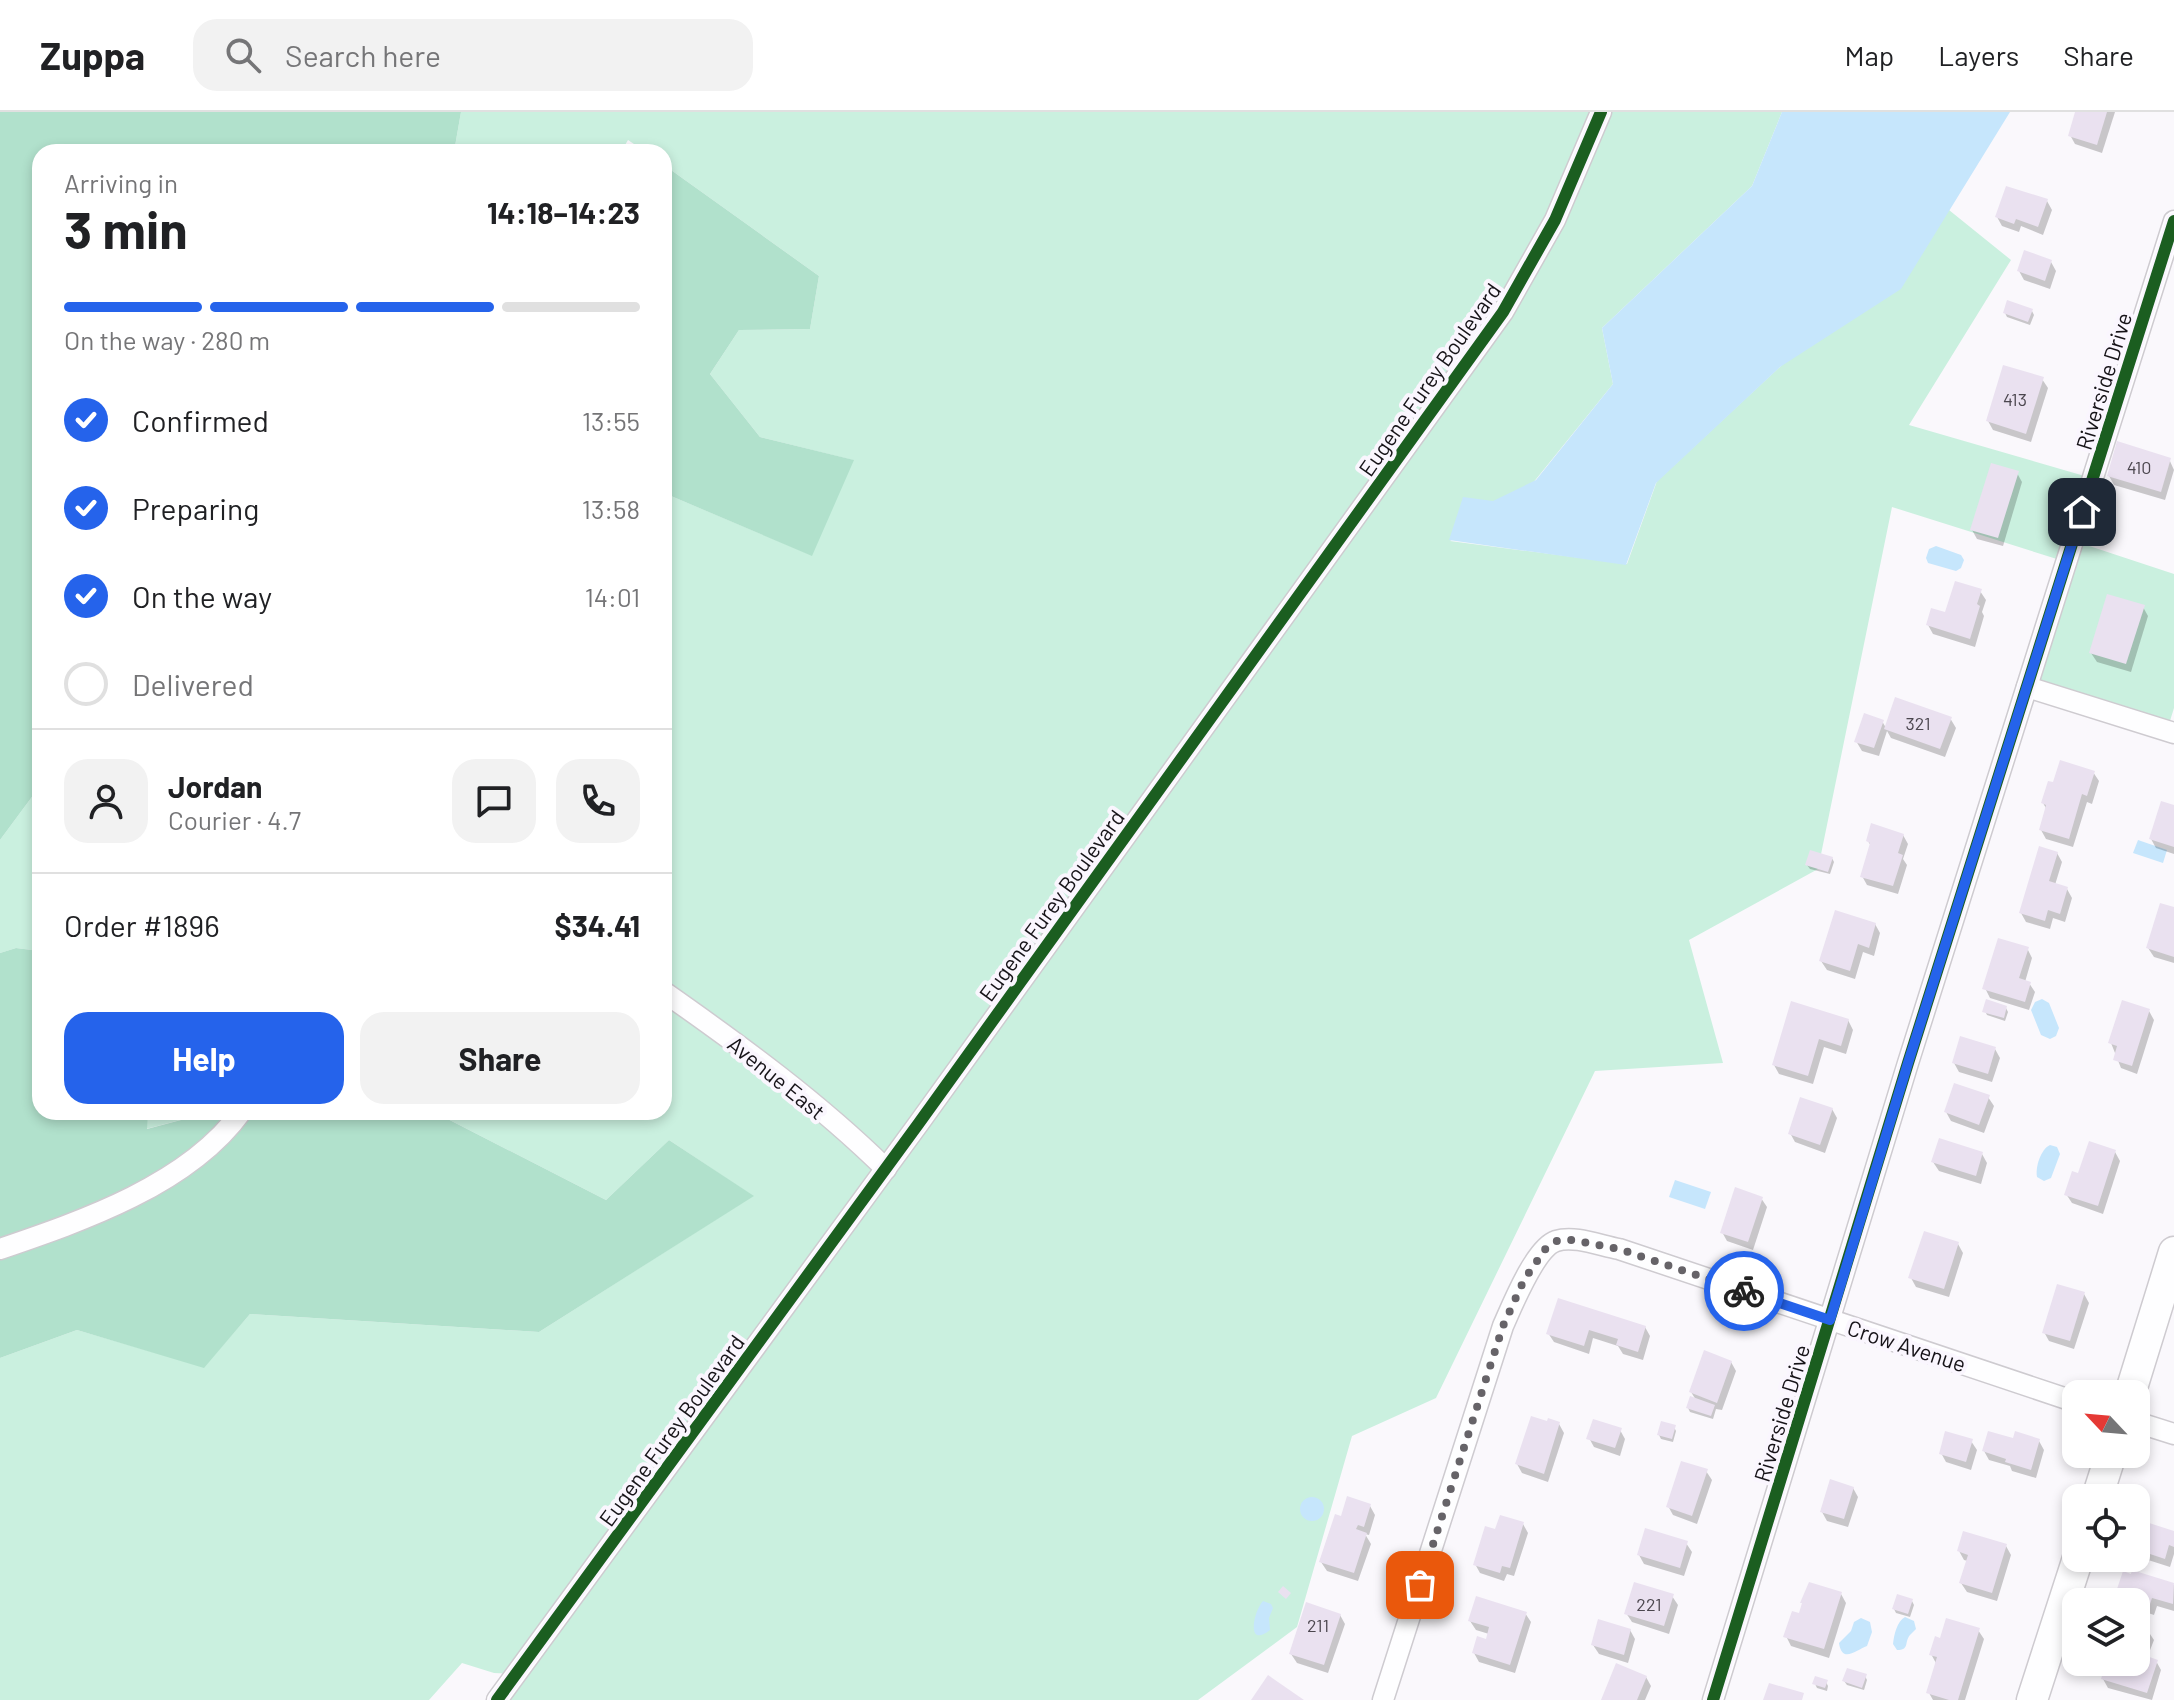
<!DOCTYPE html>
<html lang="en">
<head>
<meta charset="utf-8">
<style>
	:root { --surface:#fff; --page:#f2f2f2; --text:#202124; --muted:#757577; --line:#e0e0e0; --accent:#2563eb }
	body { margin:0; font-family:Barlow,sans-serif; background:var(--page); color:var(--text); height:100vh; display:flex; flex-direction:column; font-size:30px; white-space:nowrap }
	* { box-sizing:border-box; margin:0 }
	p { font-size:26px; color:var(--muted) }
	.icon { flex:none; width:44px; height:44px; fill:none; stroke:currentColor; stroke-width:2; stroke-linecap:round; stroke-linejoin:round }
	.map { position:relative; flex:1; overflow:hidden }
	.drawer { position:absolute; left:32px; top:32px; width:640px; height:976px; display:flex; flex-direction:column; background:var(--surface); border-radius:24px; box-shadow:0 4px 12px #0003 }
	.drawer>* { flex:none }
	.needle { width:52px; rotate:296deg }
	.controls { position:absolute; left:2062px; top:1268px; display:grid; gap:16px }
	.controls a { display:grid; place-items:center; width:88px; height:88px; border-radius:16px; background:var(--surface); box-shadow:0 4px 12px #0003; font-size:40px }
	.pin { position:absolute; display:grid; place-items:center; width:68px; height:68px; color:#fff; margin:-34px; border-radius:16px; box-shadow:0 4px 12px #0006 }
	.courier { position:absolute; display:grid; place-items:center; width:80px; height:80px; margin:-40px; border:6px solid #2563eb; border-radius:50%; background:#fff; color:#222; box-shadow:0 2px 10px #0007 }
	.summary em { font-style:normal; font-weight:700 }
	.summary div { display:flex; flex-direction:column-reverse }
	.summary { display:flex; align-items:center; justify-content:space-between; height:136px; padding:0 32px }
	h1 { font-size:52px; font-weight:700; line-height:60px }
	.bar { display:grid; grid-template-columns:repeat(4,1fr); gap:12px 8px; align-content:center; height:96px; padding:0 32px }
	.bar i { height:10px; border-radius:6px; background:var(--line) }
	.bar .selected { background:var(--accent) }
	.bar p { grid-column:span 4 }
	.line { display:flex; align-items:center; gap:20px; padding:0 32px; border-top:2px solid var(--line) }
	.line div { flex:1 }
	.round { display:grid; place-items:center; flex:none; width:84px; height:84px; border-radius:24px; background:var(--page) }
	ol { padding:0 32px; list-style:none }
	li { display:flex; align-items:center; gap:24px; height:88px }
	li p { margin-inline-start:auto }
	li .icon { padding:8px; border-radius:50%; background:var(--accent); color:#fff; stroke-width:4 }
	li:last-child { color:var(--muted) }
	li i { width:44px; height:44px; border:4px solid var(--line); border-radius:50% }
	.button { display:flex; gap:16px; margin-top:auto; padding:16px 32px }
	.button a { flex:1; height:92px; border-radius:24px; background:var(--accent); color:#fff; font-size:32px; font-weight:700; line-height:92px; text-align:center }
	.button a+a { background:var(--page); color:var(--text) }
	header { display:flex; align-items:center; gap:48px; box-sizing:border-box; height:112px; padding:0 40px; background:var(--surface); border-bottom:2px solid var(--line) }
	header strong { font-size:38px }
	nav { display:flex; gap:44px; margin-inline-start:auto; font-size:28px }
	.search { width:560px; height:72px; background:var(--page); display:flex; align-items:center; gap:20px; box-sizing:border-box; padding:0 28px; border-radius:24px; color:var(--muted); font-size:30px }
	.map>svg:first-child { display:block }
</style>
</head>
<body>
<header>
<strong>Zuppa</strong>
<div class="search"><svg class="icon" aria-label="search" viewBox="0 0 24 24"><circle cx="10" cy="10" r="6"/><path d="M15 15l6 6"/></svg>Search here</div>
<nav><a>Map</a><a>Layers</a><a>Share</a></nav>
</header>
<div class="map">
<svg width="2174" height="1588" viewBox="0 0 2174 1588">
	<rect width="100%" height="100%" fill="#faf8fc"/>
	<g fill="#caf0df">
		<polygon points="461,0 1782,0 1752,74 1602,216 1613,272 1516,392 1450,429 1627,452 1657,369 1949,98 2011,148 1909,313 2088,365 2065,426 2174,462 2174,596 2164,628 2020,574 2060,448 1892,395 1818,757 1689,828 1723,951 1595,959 1436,1286 1352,1324 1297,1515 1198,1588 505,1588 519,1562 494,1561 462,1551 429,1588 0,1588 0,1246 77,1218 204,1255 250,1202 539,1220 753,1084 669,1028 606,1088 434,1000 664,1000 664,381 811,443 853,348 760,325 710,262 739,218 810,217 819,164 664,53 664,40 646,40 628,28 621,40 454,40"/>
		<polygon points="40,674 40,839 16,836 0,841 0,728"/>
		<polygon points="148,1000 211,1000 146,1017"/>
	</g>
	<g fill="#b1e1cc">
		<polygon points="0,0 461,0 454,40 40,40 40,674 0,728"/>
		<polygon points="664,53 819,164 810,217 739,218 710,262 760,325 854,348 812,444 664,381"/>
		<polygon points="16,836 40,839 40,1000 148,1000 147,1017 211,1000 434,1000 606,1088 669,1028 754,1084 539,1220 250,1202 204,1256 77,1218 0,1246 0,841"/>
	</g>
	<g fill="#c6e6fc">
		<polygon points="1782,0 2010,0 1901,177 1780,255 1656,371 1626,453 1449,428 1463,385 1493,389 1536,368 1613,272 1602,216 1752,74"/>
		<polygon points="1936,434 1961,443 1964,448 1961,456 1956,459 1928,451 1926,446 1929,437"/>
		<polygon points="2138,728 2167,738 2163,751 2133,741"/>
		<polygon points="2042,887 2049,891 2059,916 2056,924 2050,927 2041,923 2031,898 2035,890"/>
		<path d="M 2050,1033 L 2057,1035 L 2060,1042 L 2051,1066 L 2044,1069 L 2037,1065 C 2035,1055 2041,1037 2050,1033 Z"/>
		<polygon points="1675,1068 1711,1080 1705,1097 1669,1085"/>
		<circle cx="1312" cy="1397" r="12"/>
		<path d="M 1263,1489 L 1271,1492 L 1273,1496 L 1269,1506 L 1270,1518 C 1246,1537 1253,1500 1263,1489 Z"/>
		<path d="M 1905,1505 L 1914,1509 L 1916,1517 C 1914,1519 1912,1521 1910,1523 C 1904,1530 1910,1538 1897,1538 L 1893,1532 C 1894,1523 1897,1509 1905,1505 Z"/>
		<path d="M 1861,1506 L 1870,1510 L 1872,1520 L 1867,1534 C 1856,1538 1842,1552 1839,1531 L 1851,1519 L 1854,1510 Z"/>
	</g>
	<g fill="#0003">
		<polygon points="2077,0 2115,0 2102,41 2075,32 2070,23"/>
		<polygon points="2047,89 2052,98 2043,123 2021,114 2019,120 2002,114 1997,105"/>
		<polygon points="2051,150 2056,159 2050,177 2024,168 2019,159"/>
		<polygon points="2032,199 2034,203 2030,213 2007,205 2005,201"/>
		<polygon points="2042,267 2048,276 2031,330 1993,318 1988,309"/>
		<polygon points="2169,347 2174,358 2165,388 2114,373 2109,364"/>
		<polygon points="2017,361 2022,370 2003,434 1977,427 1972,418"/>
		<polygon points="1980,479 1986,488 1982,500 1984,504 1975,535 1933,522 1928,513"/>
		<polygon points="2143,495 2148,504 2131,560 2097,550 2091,541"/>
		<polygon points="1950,606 1956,616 1945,645 1891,626 1887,619 1879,644 1862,639 1856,629 1882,609 1886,616"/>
		<polygon points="2093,660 2099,669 2092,692 2087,690 2073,735 2046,727 2041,718 2047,698 2043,691"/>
		<polygon points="2174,695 2174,742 2156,736 2151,727"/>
		<polygon points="1903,723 1908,732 1903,747 1907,753 1898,782 1867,773 1862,764 1871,734 1868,729"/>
		<polygon points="2057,741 2062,750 2055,773 2067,777 2072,786 2065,810 2053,806 2050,817 2026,810 2021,801"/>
		<polygon points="1832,746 1834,750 1830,762 1810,757 1807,753"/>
		<polygon points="2174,798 2174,851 2154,845 2148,836"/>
		<polygon points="1875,812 1880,821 1874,844 1863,840 1855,867 1827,858 1821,849"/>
		<polygon points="2027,836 2032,846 2025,870 2029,871 2035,880 2029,898 1990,886 1985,876"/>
		<polygon points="2006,896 2008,900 2005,909 1987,903 1985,899"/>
		<polygon points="2149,899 2154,908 2137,962 2121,956 2111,931"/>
		<polygon points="1848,908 1853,918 1846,942 1824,935 1813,972 1779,962 1774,953"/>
		<polygon points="1995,937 2000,946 1992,970 1959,960 1954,951"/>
		<polygon points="1988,985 1994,994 1984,1021 1951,1009 1946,1000"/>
		<polygon points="1832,997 1837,1006 1825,1041 1795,1030 1790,1021"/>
		<polygon points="2115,1040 2120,1049 2103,1102 2072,1091 2066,1082 2079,1063"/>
		<polygon points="1982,1042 1987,1051 1981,1072 1939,1059 1933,1050"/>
		<polygon points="1761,1086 1767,1095 1753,1138 1727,1129 1722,1120"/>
		<polygon points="1958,1132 1963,1141 1949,1185 1916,1175 1911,1166"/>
		<polygon points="2084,1182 2089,1191 2074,1237 2049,1229 2044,1220"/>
		<polygon points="1559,1188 1645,1215 1650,1224 1643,1248 1623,1242 1618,1234 1593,1226 1589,1242 1554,1230 1548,1221"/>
		<polygon points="1731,1250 1736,1259 1722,1298 1716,1297 1713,1307 1690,1300 1688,1296 1696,1288 1691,1280"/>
		<polygon points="1559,1312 1564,1321 1548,1370 1522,1361 1517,1352"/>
		<polygon points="1674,1315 1676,1319 1673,1330 1661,1327 1659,1323"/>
		<polygon points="1620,1318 1625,1327 1620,1344 1594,1335 1589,1326"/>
		<polygon points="1971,1329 1977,1338 1971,1358 1946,1350 1941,1341"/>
		<polygon points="2014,1329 2039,1329 2044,1338 2036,1366 2012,1359 2010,1354 1989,1348 1984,1339"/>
		<polygon points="1706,1359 1712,1368 1697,1412 1673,1403 1668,1394"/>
		<polygon points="1853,1376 1858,1385 1848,1415 1827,1409 1822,1400"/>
		<polygon points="1370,1394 1375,1403 1369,1423 1365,1422 1371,1432 1358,1469 1327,1459 1321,1450 1342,1406"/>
		<polygon points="1523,1412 1528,1421 1514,1464 1507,1462 1504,1469 1480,1461 1475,1452 1496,1420"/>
		<polygon points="2174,1421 2174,1442 2170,1455 2145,1447 2140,1438"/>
		<polygon points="1686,1431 1692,1440 1684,1464 1644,1452 1639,1443"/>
		<polygon points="2006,1434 2011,1443 1997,1489 1967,1480 1961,1471 1968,1449 1964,1448 1959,1439"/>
		<polygon points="2133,1460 2174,1473 2174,1499 2157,1494 2154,1503 2136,1497 2136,1490 2124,1489 2118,1480"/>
		<polygon points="1841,1482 1846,1491 1829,1546 1791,1534 1786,1524 1800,1504"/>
		<polygon points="1672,1484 1678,1493 1669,1522 1632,1510 1626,1501"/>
		<polygon points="1912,1489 1914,1493 1910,1505 1896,1501 1894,1497"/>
		<polygon points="1525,1501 1531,1510 1515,1561 1479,1550 1474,1541 1487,1530 1489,1522 1476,1518 1470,1509"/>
		<polygon points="1340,1503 1345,1512 1328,1561 1297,1551 1291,1542"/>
		<polygon points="2136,1515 2148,1519 2154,1528 2147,1546 2156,1549 2161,1558 2152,1588 2108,1576 2103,1567 2108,1550 2136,1550"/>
		<polygon points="1630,1518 1635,1527 1628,1551 1599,1542 1593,1533"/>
		<polygon points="1978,1518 1984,1527 1965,1588 1933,1588 1929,1581 1937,1553 1931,1542 1941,1528"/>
		<polygon points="1865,1564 1867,1568 1864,1578 1847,1573 1844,1569"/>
		<polygon points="1646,1565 1651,1574 1645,1588 1603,1588"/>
		<polygon points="1826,1570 1828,1574 1827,1579 1817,1576 1815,1572"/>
	</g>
	<g fill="#eae1f0">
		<polygon points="2075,0 2107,0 2097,33 2068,24"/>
		<polygon points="2006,74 2048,87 2038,115 2016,107 2014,112 1995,105"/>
		<polygon points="2024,138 2052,148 2045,169 2017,159"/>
		<polygon points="2007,188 2033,197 2028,210 2003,201"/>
		<polygon points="2003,253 2044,265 2026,322 1986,309"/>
		<polygon points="2117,329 2171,346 2161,380 2107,364"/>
		<polygon points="1991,351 2019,359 1998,426 1970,418"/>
		<polygon points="1955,469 1982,477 1977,492 1980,494 1970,527 1926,513 1931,496 1945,500"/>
		<polygon points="2107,482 2145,493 2126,552 2089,541"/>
		<polygon points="1895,585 1952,605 1940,637 1884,617"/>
		<polygon points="1864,601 1884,608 1874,636 1854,630"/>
		<polygon points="2060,648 2095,659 2087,684 2082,682 2069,727 2039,718 2046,693 2041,691 2048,669 2053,670"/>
		<polygon points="2161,689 2174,693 2174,735 2149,727"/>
		<polygon points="1871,711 1904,722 1898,741 1903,743 1893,774 1860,765 1870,731 1866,729"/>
		<polygon points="2039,734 2058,740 2049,769 2068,775 2060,802 2048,798 2045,809 2019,801"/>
		<polygon points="1810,738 1833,745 1828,760 1805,753"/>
		<polygon points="2160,791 2174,795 2174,845 2146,836"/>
		<polygon points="1835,798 1876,811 1869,836 1858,832 1850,859 1819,849"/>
		<polygon points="1998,826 2029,835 2019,866 2031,870 2025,890 1982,877"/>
		<polygon points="1986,887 2007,894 2004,906 1982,900"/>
		<polygon points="2122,888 2150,897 2132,954 2113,948 2117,934 2108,931"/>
		<polygon points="1791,889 1849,907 1841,934 1819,927 1808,964 1772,953"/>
		<polygon points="1960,924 1996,935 1988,962 1952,951"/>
		<polygon points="1954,971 1990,983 1979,1013 1944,1000"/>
		<polygon points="1800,985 1833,996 1820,1033 1788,1022"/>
		<polygon points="1939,1026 1983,1040 1976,1064 1931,1050"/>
		<polygon points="2089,1029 2116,1038 2098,1094 2064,1083 2072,1059 2078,1061"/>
		<polygon points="1735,1075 1763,1085 1748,1130 1720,1121"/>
		<polygon points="1924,1119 1959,1130 1944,1177 1908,1166"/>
		<polygon points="2057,1172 2085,1180 2070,1229 2042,1221"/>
		<polygon points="1558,1186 1646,1214 1638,1240 1616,1233 1618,1227 1589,1218 1584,1234 1546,1222"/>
		<polygon points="1704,1238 1732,1249 1717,1291 1689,1280"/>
		<polygon points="1690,1284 1715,1293 1711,1304 1686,1296"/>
		<polygon points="1531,1304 1547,1309 1548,1306 1560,1310 1544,1362 1515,1352"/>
		<polygon points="1593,1307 1622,1316 1615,1336 1586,1327"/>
		<polygon points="1661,1309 1676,1313 1672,1327 1657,1323"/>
		<polygon points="1945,1319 1973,1327 1966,1350 1939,1342"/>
		<polygon points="1988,1319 2013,1326 2015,1319 2040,1327 2031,1358 2005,1350 2006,1347 1982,1339"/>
		<polygon points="1681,1349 1708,1357 1692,1404 1666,1395"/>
		<polygon points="1830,1367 1854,1375 1844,1407 1820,1400"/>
		<polygon points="1347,1384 1371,1392 1364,1415 1358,1413 1356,1417 1367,1421 1354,1461 1319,1450 1335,1402 1341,1404"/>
		<polygon points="1500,1403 1524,1410 1510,1456 1502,1454 1500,1461 1473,1453 1485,1414 1495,1417"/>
		<polygon points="2146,1410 2174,1419 2174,1435 2169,1433 2165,1447 2138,1438"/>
		<polygon points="1645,1416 1688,1429 1680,1456 1637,1443"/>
		<polygon points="1963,1419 2007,1432 1992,1481 1959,1471 1968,1443 1957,1439"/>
		<polygon points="2132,1458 2174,1471 2173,1492 2152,1486 2149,1495 2123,1487 2124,1483 2116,1480 2123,1459 2131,1462"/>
		<polygon points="1634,1470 1674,1482 1664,1514 1624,1502"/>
		<polygon points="1809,1470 1842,1480 1824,1537 1783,1525 1792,1499 1799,1501 1802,1491 1800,1491"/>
		<polygon points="1283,1474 1291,1481 1286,1487 1278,1480"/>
		<polygon points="1897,1482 1913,1487 1908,1502 1892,1497"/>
		<polygon points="1476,1484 1527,1500 1510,1553 1472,1541 1477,1524 1486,1527 1489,1515 1468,1509"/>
		<polygon points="1306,1490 1341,1502 1324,1553 1289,1542"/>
		<polygon points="1946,1506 1980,1516 1958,1588 1949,1588 1926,1581 1937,1545 1929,1543 1935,1524 1940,1526"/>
		<polygon points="1598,1507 1631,1517 1624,1543 1591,1533"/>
		<polygon points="2136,1513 2150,1517 2141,1542 2158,1548 2147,1581 2101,1567 2106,1550 2136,1550"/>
		<polygon points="1616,1551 1647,1564 1637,1588 1601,1588"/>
		<polygon points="1847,1556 1867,1562 1862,1576 1842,1569"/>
		<polygon points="1268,1563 1304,1588 1251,1588"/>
		<polygon points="1815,1564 1828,1568 1825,1576 1812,1572"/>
		<polygon points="1769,1571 1804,1581 1802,1588 1763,1588"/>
	</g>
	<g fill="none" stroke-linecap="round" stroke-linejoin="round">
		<g stroke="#cecbd0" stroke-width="23">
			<g id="street">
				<polyline points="2027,575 2174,621"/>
				<path d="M 664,880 C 741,934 819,991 886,1057"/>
				<path d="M 0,1137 C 82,1109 188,1073 241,1000"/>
				<polyline points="2136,1310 2174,1322"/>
				<polyline points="497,1588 919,1011 1503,200 1555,108 1601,0"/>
				<path d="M 1383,1588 L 1503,1214 C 1512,1194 1535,1136 1556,1129 C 1575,1123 1601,1134 1619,1137 L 2076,1290"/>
				<polyline points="1713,1588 1908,951 2174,109"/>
			</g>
		</g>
		<g stroke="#cecbd0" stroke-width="33">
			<g id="secondary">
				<polyline points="2130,1282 2174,1140"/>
				<polyline points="2097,1386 2111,1342"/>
				<polyline points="2032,1588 2078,1446"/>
			</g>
		</g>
		<use href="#street" stroke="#fefeff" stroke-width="20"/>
		<use href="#secondary" stroke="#fefeff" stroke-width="30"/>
		<g stroke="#faf6fe" stroke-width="17">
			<g id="cycleway">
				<polyline points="497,1588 919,1011 1503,200 1555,108 1601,0"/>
				<polyline points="1713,1588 1908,951 2174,109"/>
			</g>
		</g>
		<use href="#cycleway" stroke="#1b5e20" stroke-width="12"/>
	</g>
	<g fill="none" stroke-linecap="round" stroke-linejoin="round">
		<polyline stroke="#666368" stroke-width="8" stroke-dasharray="0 14.4" points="1420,1473 1503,1214 1524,1168 1546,1136 1556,1129 1572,1128 1619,1137 1744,1179"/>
		<polyline stroke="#2563eb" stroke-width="10" points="1744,1179 1830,1208 1908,951 2082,400"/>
	</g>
	<g text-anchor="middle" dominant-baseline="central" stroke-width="8" stroke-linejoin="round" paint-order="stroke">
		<g font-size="18" fill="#4b464e">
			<text x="2015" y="287">413</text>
			<text x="2139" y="355">410</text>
			<text x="1918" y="611">321</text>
			<text x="1649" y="1492">221</text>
			<text x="1318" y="1513">211</text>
		</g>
		<g font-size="22" fill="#161318" stroke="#faf6fe">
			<text transform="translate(1429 267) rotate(-55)">Eugene Furey Boulevard</text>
			<text transform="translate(2103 269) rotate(-73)">Riverside Drive</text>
			<text transform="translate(1051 793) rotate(-54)">Eugene Furey Boulevard</text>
			<text transform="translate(777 965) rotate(39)">Avenue East</text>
			<text transform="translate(1907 1233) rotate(18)">Crow Avenue</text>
			<text transform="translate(1781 1301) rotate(-73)">Riverside Drive</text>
			<text transform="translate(671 1318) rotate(-54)">Eugene Furey Boulevard</text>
		</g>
	</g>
</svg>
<div class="controls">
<a><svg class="needle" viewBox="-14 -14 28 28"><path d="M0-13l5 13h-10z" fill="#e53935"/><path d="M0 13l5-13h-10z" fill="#757577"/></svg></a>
<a><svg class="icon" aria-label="locate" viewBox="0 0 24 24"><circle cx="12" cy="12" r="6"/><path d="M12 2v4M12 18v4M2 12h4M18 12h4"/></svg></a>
<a><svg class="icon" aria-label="layers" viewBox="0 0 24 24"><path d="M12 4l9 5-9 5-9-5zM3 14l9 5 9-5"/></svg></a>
</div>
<div class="pin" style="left:1420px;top:1473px;background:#ea580c"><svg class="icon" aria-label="bag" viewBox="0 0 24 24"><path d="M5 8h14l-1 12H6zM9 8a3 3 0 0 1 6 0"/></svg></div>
<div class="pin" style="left:2082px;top:400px;background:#1f2937"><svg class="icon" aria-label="home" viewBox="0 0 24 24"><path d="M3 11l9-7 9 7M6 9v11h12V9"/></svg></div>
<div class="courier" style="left:1744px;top:1179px"><svg class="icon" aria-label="bike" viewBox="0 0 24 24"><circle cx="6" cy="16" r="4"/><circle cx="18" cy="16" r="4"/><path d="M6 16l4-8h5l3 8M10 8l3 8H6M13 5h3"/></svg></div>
<section class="drawer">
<div class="summary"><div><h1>3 min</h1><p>Arriving in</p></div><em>14:18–14:23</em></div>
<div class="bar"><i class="selected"></i><i class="selected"></i><i class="selected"></i><i></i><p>On the way · 280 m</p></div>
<ol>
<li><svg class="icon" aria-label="check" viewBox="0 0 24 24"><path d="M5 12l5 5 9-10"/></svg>Confirmed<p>13:55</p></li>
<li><svg class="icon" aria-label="check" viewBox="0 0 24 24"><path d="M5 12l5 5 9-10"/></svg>Preparing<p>13:58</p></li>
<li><svg class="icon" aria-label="check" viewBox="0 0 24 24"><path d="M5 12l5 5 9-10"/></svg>On the way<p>14:01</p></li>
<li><i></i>Delivered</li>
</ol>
<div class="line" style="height:144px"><a class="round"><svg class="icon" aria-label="person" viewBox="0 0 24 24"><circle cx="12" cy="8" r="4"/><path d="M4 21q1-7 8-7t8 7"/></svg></a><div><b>Jordan</b><p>Courier · 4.7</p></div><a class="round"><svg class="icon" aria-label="chat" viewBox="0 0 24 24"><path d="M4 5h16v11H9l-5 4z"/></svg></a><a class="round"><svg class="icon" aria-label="phone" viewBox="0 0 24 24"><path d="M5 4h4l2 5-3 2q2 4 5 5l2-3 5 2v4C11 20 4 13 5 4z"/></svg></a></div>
<div class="line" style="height:104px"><div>Order #1896</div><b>$34.41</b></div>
<div class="button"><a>Help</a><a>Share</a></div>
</section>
</div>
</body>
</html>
